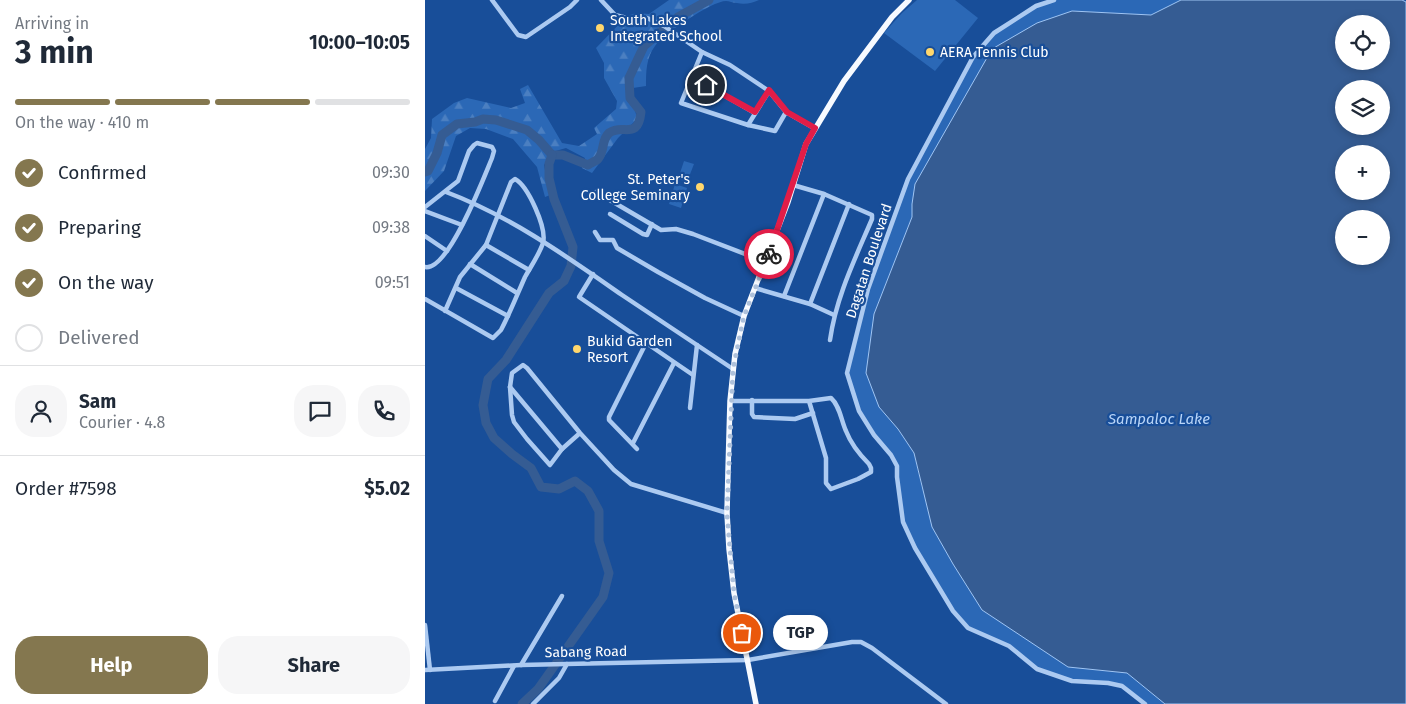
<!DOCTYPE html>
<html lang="en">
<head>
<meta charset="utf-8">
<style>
	:root { --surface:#fff; --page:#f6f6f7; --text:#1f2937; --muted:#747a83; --line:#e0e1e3; --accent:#84774f }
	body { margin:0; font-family:"Fira Sans",sans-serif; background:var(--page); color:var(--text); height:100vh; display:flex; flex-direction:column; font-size:19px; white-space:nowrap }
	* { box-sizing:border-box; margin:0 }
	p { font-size:16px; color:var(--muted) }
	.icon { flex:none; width:28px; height:28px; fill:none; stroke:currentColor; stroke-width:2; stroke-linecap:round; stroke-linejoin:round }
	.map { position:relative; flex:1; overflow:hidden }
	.sheet { display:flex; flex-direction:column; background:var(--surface); width:425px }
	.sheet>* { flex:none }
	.controls { position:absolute; left:910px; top:15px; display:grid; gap:10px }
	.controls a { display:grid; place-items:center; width:55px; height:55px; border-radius:50%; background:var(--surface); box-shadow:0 2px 8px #0003; font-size:25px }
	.pin { position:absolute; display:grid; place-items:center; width:42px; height:42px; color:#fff; margin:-21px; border:2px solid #fff; border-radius:50%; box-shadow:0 1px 5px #0007 }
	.courier { position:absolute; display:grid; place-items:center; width:50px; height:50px; margin:-25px; border:4px solid #e11d48; border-radius:50%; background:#fff; color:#222; box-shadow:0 1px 6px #0007 }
	.bubble { position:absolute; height:35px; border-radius:18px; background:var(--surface); box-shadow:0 2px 8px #0003; font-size:16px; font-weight:700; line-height:35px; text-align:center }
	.overview em { font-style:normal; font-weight:700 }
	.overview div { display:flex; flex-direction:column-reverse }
	.overview { display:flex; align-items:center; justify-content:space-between; height:85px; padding:0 15px }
	h1 { font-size:32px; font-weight:700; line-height:38px }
	.bar { display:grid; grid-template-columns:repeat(4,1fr); gap:8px 5px; align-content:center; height:60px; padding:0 15px }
	.bar i { height:6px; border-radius:4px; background:var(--line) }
	.bar .selected { background:var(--accent) }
	.bar p { grid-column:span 4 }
	.line { display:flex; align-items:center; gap:12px; padding:0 15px; border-top:1px solid var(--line) }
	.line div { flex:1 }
	.round { display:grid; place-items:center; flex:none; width:52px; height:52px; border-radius:20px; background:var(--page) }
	ol { padding:0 15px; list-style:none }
	li { display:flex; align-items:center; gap:15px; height:55px }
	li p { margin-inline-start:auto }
	li .icon { padding:5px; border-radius:50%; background:var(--accent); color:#fff; stroke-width:4 }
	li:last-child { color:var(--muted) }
	li i { width:28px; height:28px; border:2px solid var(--line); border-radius:50% }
	.cta { display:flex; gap:10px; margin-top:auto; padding:10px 15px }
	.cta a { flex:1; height:58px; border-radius:20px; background:var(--accent); color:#fff; font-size:20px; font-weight:700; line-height:58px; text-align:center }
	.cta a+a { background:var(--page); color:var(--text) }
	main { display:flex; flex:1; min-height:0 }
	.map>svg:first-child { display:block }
</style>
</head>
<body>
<main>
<section class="sheet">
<div class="overview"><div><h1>3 min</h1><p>Arriving in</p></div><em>10:00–10:05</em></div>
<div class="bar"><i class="selected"></i><i class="selected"></i><i class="selected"></i><i></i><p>On the way · 410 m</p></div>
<ol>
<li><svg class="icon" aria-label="check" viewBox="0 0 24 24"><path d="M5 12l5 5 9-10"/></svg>Confirmed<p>09:30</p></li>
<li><svg class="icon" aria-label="check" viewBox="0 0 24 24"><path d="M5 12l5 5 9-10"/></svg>Preparing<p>09:38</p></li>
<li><svg class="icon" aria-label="check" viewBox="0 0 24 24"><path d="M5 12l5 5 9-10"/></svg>On the way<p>09:51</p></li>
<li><i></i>Delivered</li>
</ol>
<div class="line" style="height:90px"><a class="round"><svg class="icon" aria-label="person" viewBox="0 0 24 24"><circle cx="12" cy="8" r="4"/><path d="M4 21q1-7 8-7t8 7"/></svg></a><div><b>Sam</b><p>Courier · 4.8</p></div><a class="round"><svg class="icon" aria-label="chat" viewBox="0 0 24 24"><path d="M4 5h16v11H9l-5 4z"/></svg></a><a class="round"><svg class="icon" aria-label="phone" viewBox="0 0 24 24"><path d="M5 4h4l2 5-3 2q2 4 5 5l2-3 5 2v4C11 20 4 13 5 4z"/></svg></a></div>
<div class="line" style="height:65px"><div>Order #7598</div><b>$5.02</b></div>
<div class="cta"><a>Help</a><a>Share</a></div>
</section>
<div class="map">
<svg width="981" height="704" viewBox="0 0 981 704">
	<defs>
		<pattern id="forest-firs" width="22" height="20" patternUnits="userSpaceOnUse" patternTransform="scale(1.25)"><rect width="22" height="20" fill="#2b68b6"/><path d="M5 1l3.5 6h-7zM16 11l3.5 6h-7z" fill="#4b7fc1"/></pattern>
	</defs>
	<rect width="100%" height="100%" fill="#184e99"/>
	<path fill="url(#forest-firs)" d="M 244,0 L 334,0 C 327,3 320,5 312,3 C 308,3 304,1 301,1 C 287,1 238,34 230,46 C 221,58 221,72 221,86 L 201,89 L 202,101 L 210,110 L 212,119 L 193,138 L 167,173 L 157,168 L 160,158 L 141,148 L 127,152 L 119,165 L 125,195 L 120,197 L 112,167 L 88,139 L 61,129 L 45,128 L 31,136 L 19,171 L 0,191 L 0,149 L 6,138 L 7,119 L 29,103 L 42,98 L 86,108 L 100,103 L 95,89 L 103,85 L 137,143 L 154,146 L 172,134 L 169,128 L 191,109 L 192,101 L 179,78 L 179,63 L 171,48 L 202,16 L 211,13 L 224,14 Z"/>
	<g fill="#2b68b6">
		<polygon points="492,0 530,0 553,18 510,71 459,33 477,13"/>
		<polygon points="629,0 756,0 726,15 647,11 567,50 487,204 487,217 449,314 473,429 489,453 497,488 643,667 702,673 740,704 720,704 697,686 647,681 612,669 584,646 543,628 528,611 505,575 478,522 472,466 449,435 434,411 422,373 443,289 483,179 548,57 569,33 611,6"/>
		<polygon points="259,161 269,164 262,182 253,179"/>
		<polygon points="250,184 262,188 256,208 244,204"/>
	</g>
	<path fill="#355c93" stroke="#9fc5f4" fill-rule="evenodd" d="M 756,0 L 977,0 L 981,2 L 981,704 L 740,704 L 702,673 L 643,667 L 557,610 L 528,564 L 507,527 L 489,453 L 473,429 L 454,407 L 441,373 L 449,314 L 487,217 L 487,204 L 490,184 L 567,49 L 612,23 L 647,11 L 726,15 ZM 919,24 L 956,24 L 956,61 L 919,61 ZM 919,89 L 956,89 L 956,126 L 919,126 ZM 919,154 L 956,154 L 956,191 L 919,191 ZM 919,219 L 956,219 L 956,256 L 919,256 Z"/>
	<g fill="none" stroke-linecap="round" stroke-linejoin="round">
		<g stroke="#355c93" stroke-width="9">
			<path d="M 127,155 L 138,155 L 163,165 C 166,163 171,161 173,159 C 180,151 176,140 184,133 C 198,123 213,141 216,112 L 205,98 L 204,78 L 219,46 L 253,17 L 284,0"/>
			<polyline points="0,172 3,171 12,153 17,135 32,124 50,122 58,119 71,120 102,130 114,140 127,155"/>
			<polyline points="97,704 113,689 178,597 184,573 174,541 174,511 163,491 150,481 134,489 116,487 106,468 87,454 69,438 61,423 58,405 63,379 81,360 124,293 139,281 146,266 148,247 129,199 124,178 124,164 127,155"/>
		</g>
		<g stroke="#accaf1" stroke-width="4.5">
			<polyline points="67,0 93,35 101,37 145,7 152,0"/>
			<polyline points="176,0 190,15 202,18 222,18 239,26 277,52 305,65 344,91 361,112 389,128"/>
			<polyline points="629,0 611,6 569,33 548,57 483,179 443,289 422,373 434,411 449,435 466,455 472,466 472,477 478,522 490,548 528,611 543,628 584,646 612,669 647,681 683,683 697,686 720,704"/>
			<polyline points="277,52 256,103 323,125 350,131 361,112"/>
			<polyline points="267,77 330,113"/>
			<polyline points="323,125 344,91"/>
			<path d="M 368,185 L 399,194 L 447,215 L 447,219 C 430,259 411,297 405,340"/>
			<path d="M 21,192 C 85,216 141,256 197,295 C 234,320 271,344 308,369"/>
			<polyline points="171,192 236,230 251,229 268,234 341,262"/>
			<path d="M 0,207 L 33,181 L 44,151 L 49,145 L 52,143 L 67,147 L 69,151 L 67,158 C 59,177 23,272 0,267"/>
			<polyline points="0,211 37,225"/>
			<polyline points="185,214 218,234 222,235 227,224"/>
			<polyline points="170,232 175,240 188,240 192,248 233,272 280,298 319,316"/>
			<polyline points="0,236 22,251"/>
			<polyline points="61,245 104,270"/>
			<polyline points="45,264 92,293"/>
			<polyline points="168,274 154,297 268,375"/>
			<polyline points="31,288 83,316"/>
			<polyline points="330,288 385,304 409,315"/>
			<polyline points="359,296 399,194"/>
			<path d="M 0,299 L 68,338 L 76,330 C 85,313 92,295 100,277 C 106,266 114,255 118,243 C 122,228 103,186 90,179 L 86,182 L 61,245 L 35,277 L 20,311"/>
			<polyline points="385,304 424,204"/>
			<polyline points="85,387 137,449"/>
			<polyline points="327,400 327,414 329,417 370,419 388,413"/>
			<path d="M 305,401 L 384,401 L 406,398 C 415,406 416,420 421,431 C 426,444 435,455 444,464 L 446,468 L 446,472 L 433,479 L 406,489 L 401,483 L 401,458 L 384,401"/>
			<polyline points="265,408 272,345"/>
			<polyline points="155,433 137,449 125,465 102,439 89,422 87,415 85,387 87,373 98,365 102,368 155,433 189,470 206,484 302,513"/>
			<polyline points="208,443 249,363"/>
			<polyline points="212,449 184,420 184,417 221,343"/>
			<polyline points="0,625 5,670"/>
			<polyline points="96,665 137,596"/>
			<polyline points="0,670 96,665 323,660 427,642 436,642 447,648 521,704"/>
			<polyline points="70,701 89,666"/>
			<polyline points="108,704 134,678 142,664"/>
		</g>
		<polyline stroke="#f7faff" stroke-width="5.5" points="331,704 309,593 304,549 302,513 303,471 305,401 310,354 319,316 363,202 381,144 419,81 467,17 484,0"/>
	</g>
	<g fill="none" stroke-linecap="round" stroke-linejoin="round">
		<polyline stroke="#aec1db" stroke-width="5" stroke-dasharray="0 9" points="317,633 309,593 302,514 308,369 319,316 344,254"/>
		<polyline stroke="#e11d48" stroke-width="6" points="281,85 330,112 344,90 362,112 390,128 381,144 344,254"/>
	</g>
	<g fill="#ffd76d" stroke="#184e99" stroke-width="2">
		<circle cx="175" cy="28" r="5"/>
		<circle cx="505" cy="52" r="5"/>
		<circle cx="275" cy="187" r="5"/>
		<circle cx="152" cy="349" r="5"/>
	</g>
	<g text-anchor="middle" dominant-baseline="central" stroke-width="4.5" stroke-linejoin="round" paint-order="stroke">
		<g font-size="14" fill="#fff" stroke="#184e99" text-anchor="start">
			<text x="185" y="20">South Lakes<tspan x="185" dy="16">Integrated School</tspan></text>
			<text x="515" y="52">AERA Tennis Club</text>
			<text x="265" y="179" text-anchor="end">St. Peter's<tspan x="265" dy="16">College Seminary</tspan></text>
			<text x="162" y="341">Bukid Garden<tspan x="162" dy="16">Resort</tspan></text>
		</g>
		<g font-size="14" fill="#fff" stroke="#184e99">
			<text transform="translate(444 261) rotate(-72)">Dagatan Boulevard</text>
			<text transform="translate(161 652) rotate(-1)">Sabang Road</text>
		</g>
		<g font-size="15" font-style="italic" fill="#b9d5f8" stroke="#184e99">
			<text x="734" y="419">Sampaloc Lake</text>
		</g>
	</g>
</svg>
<div class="controls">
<a><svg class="icon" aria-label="locate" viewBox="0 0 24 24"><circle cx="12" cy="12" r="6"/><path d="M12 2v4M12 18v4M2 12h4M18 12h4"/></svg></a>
<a><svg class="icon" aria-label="layers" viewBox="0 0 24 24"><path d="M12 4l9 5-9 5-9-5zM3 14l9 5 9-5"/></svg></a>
<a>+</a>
<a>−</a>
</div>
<div class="pin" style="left:317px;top:633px;background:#ea580c"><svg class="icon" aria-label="bag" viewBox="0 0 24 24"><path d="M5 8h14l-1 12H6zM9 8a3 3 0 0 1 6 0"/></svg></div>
<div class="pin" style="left:281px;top:85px;background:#1f2937"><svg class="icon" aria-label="home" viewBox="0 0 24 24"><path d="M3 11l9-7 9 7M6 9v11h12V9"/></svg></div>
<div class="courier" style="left:344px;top:254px"><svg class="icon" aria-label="bike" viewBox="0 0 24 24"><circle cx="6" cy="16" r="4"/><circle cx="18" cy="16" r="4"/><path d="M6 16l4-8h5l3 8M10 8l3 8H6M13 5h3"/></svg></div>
<div class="bubble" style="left:348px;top:615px;width:55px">TGP</div>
</div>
</main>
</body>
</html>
